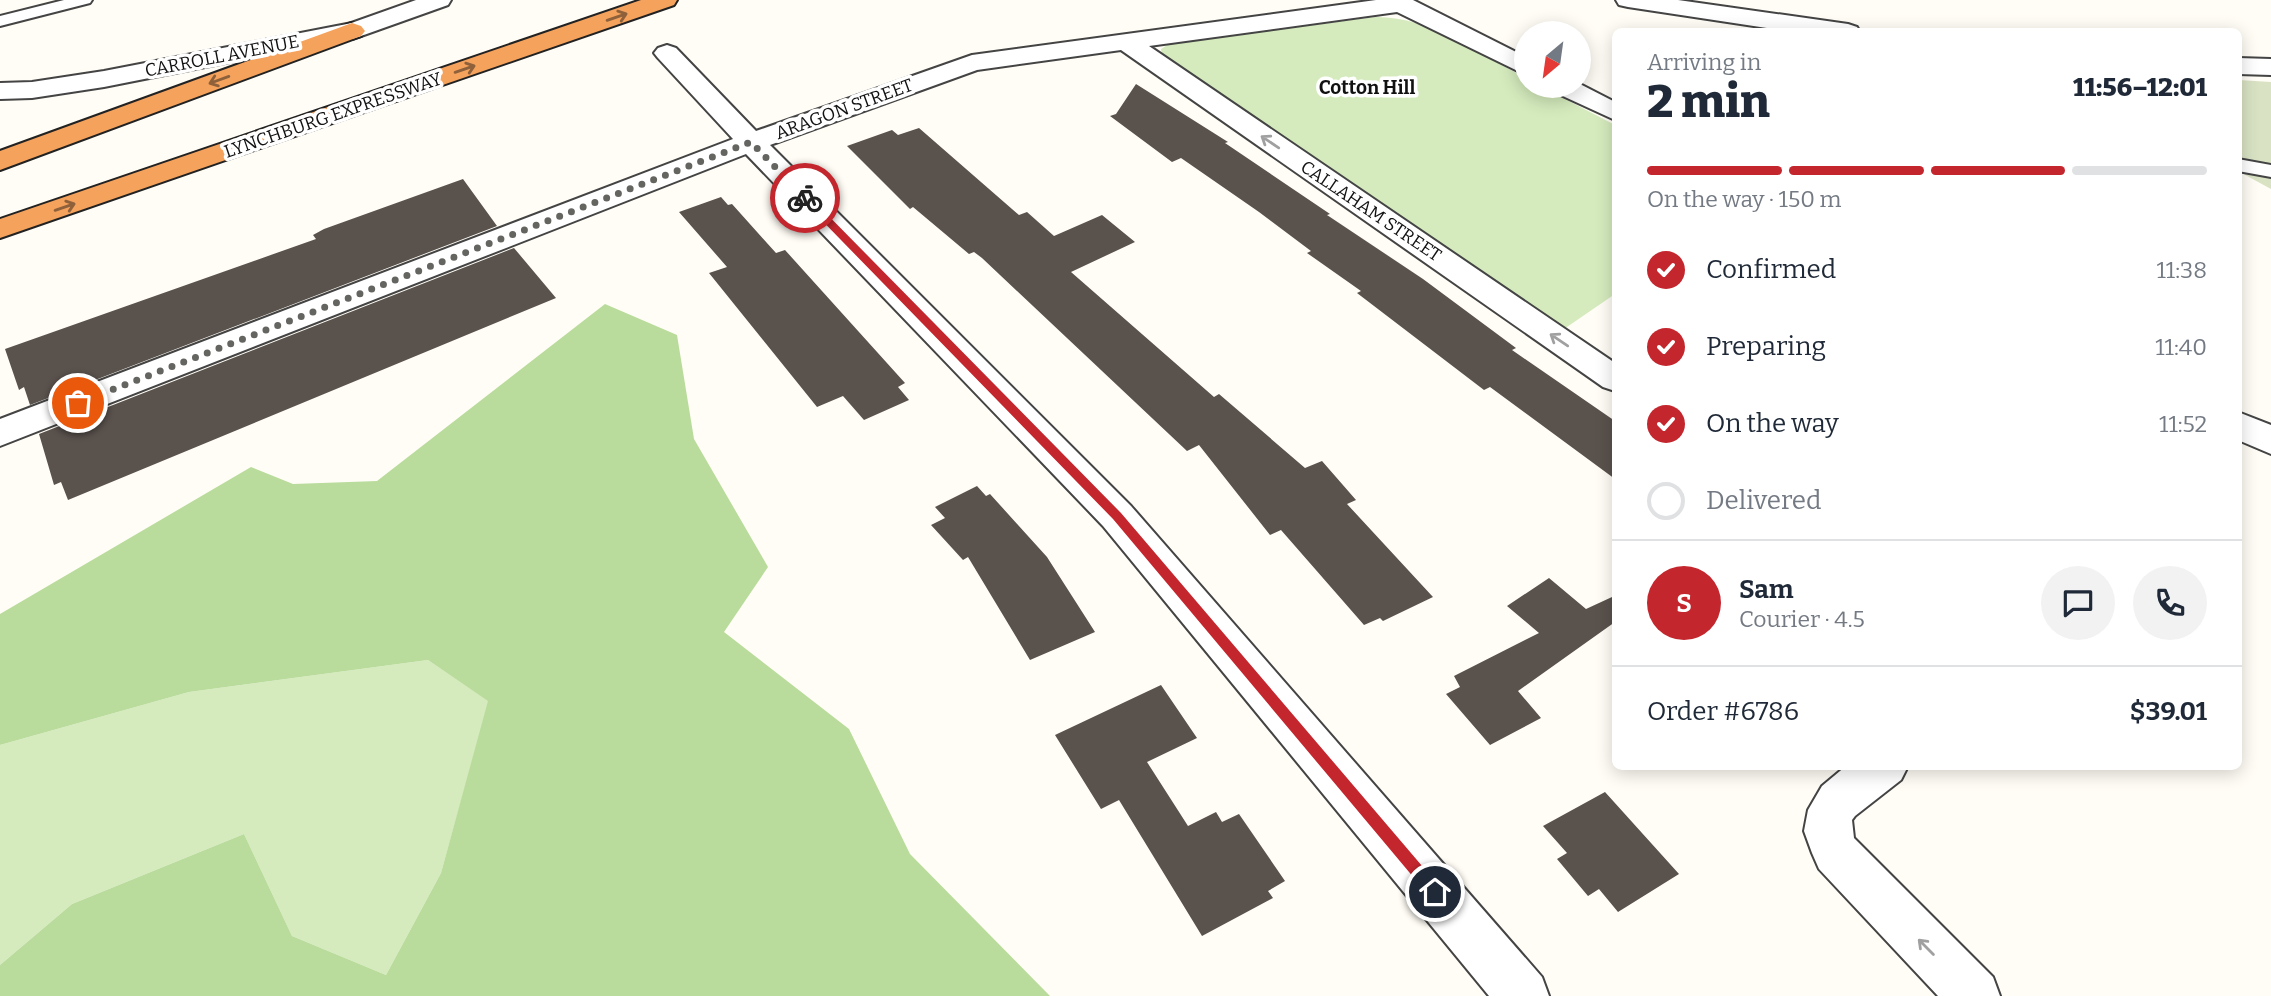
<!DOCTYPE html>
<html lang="en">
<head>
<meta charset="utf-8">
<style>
	:root { --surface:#fff; --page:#f2f2f3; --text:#1f2937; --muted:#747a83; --line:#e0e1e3; --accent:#c4262e }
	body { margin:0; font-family:Bitter,serif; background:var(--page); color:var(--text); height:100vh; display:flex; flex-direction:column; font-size:26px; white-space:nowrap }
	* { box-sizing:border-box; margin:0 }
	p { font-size:23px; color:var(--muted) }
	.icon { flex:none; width:38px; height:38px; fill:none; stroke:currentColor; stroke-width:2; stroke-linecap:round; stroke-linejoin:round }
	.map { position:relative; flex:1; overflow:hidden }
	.panel { position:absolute; left:1612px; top:28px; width:630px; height:742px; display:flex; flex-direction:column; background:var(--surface); border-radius:10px; box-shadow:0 4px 18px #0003 }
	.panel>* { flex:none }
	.needle { width:46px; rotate:209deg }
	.controls { position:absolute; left:1514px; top:21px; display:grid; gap:14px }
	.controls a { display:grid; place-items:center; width:77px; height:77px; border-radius:50%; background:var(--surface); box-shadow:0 4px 18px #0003; font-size:35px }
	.pin { position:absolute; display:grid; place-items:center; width:60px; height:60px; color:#fff; margin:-30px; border:4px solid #fff; border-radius:50%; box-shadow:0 2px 7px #0007 }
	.courier { position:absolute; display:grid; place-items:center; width:70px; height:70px; margin:-35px; border:5px solid #c4262e; border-radius:50%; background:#fff; color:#222; box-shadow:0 2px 9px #0007 }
	.headline em { font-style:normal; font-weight:800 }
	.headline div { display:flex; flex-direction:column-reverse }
	.headline { display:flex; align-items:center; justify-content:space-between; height:119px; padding:0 35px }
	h1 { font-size:46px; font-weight:800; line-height:52px }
	.bar { display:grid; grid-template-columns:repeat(4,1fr); gap:10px 7px; align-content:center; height:84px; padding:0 35px }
	.bar i { height:9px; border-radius:5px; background:var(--line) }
	.bar .on { background:var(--accent) }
	.bar p { grid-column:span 4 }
	.line { display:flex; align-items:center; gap:18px; padding:0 35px; border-top:2px solid var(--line) }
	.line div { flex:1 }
	.round { display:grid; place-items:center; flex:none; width:74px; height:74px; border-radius:37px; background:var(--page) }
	ol { padding:0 35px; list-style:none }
	li { display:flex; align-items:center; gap:21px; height:77px }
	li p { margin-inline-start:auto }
	li .icon { padding:7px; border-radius:50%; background:var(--accent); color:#fff; stroke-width:4 }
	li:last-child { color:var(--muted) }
	li i { width:38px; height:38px; border:4px solid var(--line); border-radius:50% }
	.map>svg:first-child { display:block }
</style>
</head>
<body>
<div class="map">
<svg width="2271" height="996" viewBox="0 0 2271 996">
	<rect width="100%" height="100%" fill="#fffdf5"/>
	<g fill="#d5ebbd">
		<path d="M 1375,17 C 1429,16 1479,54 1526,78 L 1526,86 L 1540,86 L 1615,125 L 1615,294 L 1564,329 L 1162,55 L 1161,49 L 1169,44 Z"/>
		<polygon points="428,660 489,701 441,873 386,975 292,936 244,834 72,904 0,965 0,745 189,692"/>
	</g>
	<polygon fill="#b9dc9c" points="605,304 677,335 694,439 768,567 724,632 849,729 910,854 1050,996 0,996 0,965 72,904 244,834 292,936 386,975 441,873 488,701 428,660 189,692 0,745 0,614 251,467 293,484 377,481"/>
	<polygon fill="#d9e3c4" points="2238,80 2271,82 2271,189 2238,171"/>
	<g fill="#5a524d">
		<polygon points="1136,84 1228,142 1225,143 1330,214 1327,215 1423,279 1516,348 1512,350 1615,421 1615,479 1490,387 1484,390 1357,293 1361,291 1307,253 1311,251 1259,212 1181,158 1172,162 1110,116 1116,114"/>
		<polygon points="919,128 1019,215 1027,212 1054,236 1102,215 1135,242 1071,272 1214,397 1219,394 1305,468 1322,461 1356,500 1347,504 1433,597 1383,621 1380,618 1364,625 1281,530 1270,535 1199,445 1187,451 982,258 974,252 969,254 913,207 910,209 847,146 892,130 898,135"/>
		<polygon points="463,179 497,226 30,405 24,387 19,390 5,349 316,239 313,235 324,229"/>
		<polygon points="721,197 728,205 732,204 776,253 785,250 905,383 898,387 909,400 864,420 843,396 817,407 709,273 727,267 679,212"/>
		<polygon points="514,248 556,298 68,500 61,482 54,485 39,434"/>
		<polygon points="977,486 986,496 990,494 1047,557 1095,632 1030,660 968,557 963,560 931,525 945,518 935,507"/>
		<polygon points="1549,578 1586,609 1612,597 1615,603 1615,622 1518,691 1541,718 1490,745 1446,694 1460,687 1454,676 1539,633 1507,606"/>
		<polygon points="1161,685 1197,738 1147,762 1188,826 1216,812 1222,822 1239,814 1285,881 1268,891 1273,898 1202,936 1119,800 1101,809 1055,735"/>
		<polygon points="1605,792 1679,874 1618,912 1599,889 1588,896 1557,859 1567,853 1543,826"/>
	</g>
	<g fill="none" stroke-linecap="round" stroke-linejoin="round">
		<g stroke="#444" stroke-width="4">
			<g id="service">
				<polygon points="64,0 92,0 90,3 0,26 0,16"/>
				<polygon points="2238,159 2271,165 2271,177 2238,171"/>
			</g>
		</g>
		<g stroke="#444" stroke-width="4">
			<g id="minor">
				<polygon points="1376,0 1413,0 1526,57 1526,75 1397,12 1149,46 1615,363 1615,391 1603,387 1121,50 977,70 770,145 1131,506 1542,977 1549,996 1489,996 1103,526 746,154 0,446 0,419 733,139 658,58 654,53 658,48 667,45 676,48 756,131 972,55"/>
				<polygon points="352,23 361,26 365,31 361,36 104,87 32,98 0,99 0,83 32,82 104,71"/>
				<polygon points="1578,83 1615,102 1615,120 1554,92 1550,86 1578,86"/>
				<polygon points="2238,412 2271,425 2271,454 2238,440"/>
				<polygon points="1846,766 1908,766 1901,780 1855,816 1852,820 1854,838 1993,977 2000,996 1938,996 1819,869 1812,853 1804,831 1808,810 1822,786"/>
			</g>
		</g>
		<g stroke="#444" stroke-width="4">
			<g id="tertiary">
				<polygon points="416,0 451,0 448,5 361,36 352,39 343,36 339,31 343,26"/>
				<polygon points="1616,0 1678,0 1848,24 1857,27 1860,32 1793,32 1628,7 1619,5"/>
				<polygon points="2238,58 2271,59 2271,75 2238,74"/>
			</g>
		</g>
		<g stroke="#222" stroke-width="4">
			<g id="motorway">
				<polygon points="641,0 677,0 674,5 0,238 0,219"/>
				<polygon points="352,23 361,26 365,31 361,36 0,170 0,151"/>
			</g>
		</g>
		<use href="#service" fill="#fff" fill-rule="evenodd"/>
		<use href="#minor" fill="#fff" fill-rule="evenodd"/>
		<use href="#tertiary" fill="#fff" fill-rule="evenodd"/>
		<use href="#motorway" fill="#f5a25d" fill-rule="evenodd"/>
	</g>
	<defs><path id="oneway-shaft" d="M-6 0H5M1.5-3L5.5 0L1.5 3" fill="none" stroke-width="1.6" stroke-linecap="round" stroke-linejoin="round" transform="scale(1.75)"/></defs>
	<g stroke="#8e613b">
		<use href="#oneway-shaft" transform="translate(617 17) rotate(-19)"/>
		<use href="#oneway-shaft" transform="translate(465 69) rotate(-19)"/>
		<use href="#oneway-shaft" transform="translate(219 80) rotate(160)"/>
		<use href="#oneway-shaft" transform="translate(65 207) rotate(-19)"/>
	</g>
	<g stroke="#a0a0a0">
		<use href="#oneway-shaft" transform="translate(1270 142) rotate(-146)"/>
		<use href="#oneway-shaft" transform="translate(1559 340) rotate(-146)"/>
		<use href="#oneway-shaft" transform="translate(1926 947) rotate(-135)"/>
	</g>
	<polygon fill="#c4262e" points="802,196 809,196 1121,513 1440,887 1442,892 1440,897 1430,897 1113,519 802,200"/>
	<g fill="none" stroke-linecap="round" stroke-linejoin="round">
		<polyline stroke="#646461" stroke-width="7" stroke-dasharray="0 12.6" points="78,403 751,142 805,198"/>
	</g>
	<g text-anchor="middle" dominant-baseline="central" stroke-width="7" stroke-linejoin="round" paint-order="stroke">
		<g font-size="18" fill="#111" stroke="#fff">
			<text transform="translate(222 56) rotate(-11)">CARROLL AVENUE</text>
			<text transform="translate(844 109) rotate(-20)">ARAGON STREET</text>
			<text transform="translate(333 115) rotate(-19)">LYNCHBURG EXPRESSWAY</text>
			<text transform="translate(1371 211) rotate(34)">CALLAHAM STREET</text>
		</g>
		<g font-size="19" font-weight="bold" fill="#111" stroke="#fff">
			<text x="1367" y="87">Cotton Hill</text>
		</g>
	</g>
</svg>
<div class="controls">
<a><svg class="needle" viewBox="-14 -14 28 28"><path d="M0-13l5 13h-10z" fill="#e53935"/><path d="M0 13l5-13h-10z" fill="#747a83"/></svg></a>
</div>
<div class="pin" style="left:78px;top:403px;background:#ea580c"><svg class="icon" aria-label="bag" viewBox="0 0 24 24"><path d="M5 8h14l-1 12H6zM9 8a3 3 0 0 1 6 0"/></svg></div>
<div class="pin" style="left:1435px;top:892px;background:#1f2937"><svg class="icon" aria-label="home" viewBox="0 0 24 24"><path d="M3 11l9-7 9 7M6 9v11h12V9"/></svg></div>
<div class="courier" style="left:805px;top:198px"><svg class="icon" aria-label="bike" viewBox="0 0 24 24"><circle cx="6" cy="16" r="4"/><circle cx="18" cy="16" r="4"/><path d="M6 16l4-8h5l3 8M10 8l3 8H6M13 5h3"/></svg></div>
<section class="panel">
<div class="headline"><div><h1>2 min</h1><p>Arriving in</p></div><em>11:56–12:01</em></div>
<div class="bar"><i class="on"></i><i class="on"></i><i class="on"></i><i></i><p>On the way · 150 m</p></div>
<ol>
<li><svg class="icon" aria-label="check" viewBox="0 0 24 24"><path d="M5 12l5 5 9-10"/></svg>Confirmed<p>11:38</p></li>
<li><svg class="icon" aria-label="check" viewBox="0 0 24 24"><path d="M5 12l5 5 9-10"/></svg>Preparing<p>11:40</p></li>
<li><svg class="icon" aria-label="check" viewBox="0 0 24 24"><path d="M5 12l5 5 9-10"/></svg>On the way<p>11:52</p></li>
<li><i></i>Delivered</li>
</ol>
<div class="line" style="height:126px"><b class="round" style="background:var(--accent);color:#fff">S</b><div><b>Sam</b><p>Courier · 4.5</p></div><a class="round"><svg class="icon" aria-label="chat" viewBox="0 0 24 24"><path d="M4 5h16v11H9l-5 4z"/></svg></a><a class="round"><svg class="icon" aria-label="phone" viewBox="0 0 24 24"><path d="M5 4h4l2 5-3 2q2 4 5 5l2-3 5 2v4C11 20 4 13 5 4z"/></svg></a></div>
<div class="line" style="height:91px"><div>Order #6786</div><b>$39.01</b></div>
</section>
</div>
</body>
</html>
